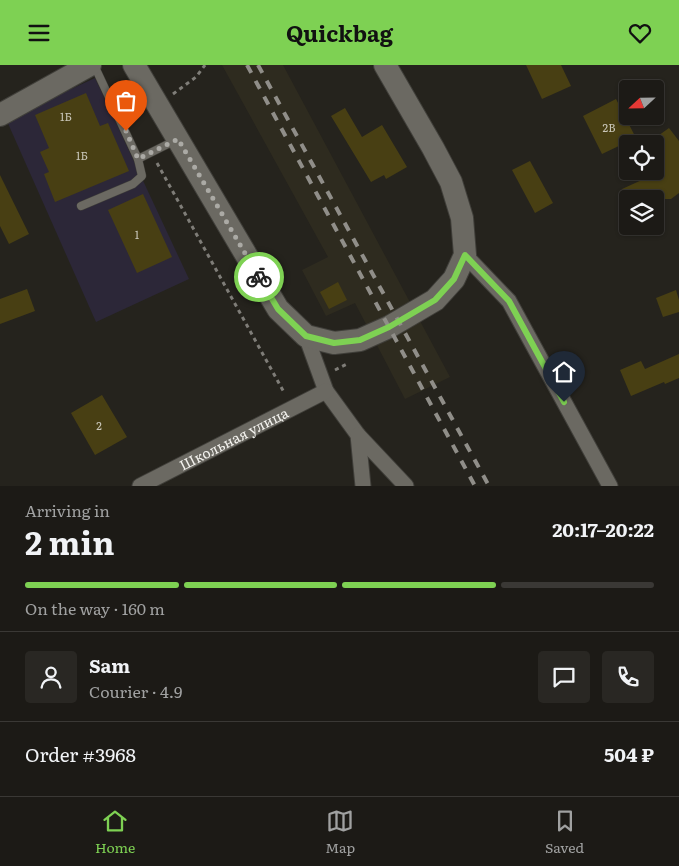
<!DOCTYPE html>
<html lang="en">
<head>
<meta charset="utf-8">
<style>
	:root { --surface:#1c1a16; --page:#292723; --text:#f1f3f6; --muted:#a0a1a1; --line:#3a3835; --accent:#7ed153 }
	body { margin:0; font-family:Literata,serif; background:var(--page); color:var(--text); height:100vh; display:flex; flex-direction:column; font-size:19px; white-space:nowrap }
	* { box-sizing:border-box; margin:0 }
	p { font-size:16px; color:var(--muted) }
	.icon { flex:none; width:28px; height:28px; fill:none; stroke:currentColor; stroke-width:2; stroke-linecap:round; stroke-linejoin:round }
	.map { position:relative; height:421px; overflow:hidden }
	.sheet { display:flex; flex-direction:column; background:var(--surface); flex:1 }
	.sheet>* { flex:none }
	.needle { width:32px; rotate:248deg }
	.controls { position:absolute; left:619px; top:15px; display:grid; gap:10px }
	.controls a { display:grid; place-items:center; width:45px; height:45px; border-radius:5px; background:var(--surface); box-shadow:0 1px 4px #0004,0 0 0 1px var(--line); font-size:25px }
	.pin { position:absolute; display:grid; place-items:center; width:42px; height:42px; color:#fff; margin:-51px -21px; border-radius:50% 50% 50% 0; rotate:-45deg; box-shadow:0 0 5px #0007 }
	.pin .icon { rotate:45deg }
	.courier { position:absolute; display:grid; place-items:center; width:50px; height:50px; margin:-25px; border:4px solid #7ed153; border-radius:50%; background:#fff; color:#222; box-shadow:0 1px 6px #0007 }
	.summary em { font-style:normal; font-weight:700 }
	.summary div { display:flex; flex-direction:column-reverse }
	.summary { display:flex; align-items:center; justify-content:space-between; height:85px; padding:0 25px }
	h1 { font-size:32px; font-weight:700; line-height:38px }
	.bar { display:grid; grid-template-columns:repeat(4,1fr); gap:8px 5px; align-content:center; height:60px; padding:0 25px }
	.bar i { height:6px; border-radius:4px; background:var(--line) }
	.bar .selected { background:var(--accent) }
	.bar p { grid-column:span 4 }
	.line { display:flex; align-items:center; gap:12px; padding:0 25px; border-top:1px solid var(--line) }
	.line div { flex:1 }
	.round { display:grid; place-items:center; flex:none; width:52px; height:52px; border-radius:5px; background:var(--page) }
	header { display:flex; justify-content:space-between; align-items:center; height:65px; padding:0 25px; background:var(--accent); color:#111; font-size:22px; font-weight:700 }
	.dock { display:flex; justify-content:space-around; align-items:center; height:70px; border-top:1px solid var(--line); background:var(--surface); font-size:14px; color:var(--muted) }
	.dock a { display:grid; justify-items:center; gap:2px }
	.dock .selected { color:var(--accent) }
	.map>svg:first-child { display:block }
</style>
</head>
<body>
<header><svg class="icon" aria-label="menu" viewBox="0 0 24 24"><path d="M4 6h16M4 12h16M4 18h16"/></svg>Quickbag<svg class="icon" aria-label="heart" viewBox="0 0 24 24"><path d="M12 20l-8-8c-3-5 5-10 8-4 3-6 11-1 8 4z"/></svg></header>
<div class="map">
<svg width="679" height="421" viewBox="0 0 679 421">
	<rect width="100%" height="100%" fill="#25231d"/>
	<polygon fill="#2c2738" points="95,13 189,214 96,257 6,54"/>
	<polygon fill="#2e2b1f" points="222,0 283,0 450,312 405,334 355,238 326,251 302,205 328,192"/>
	<g fill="#483f13">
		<polygon points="526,0 561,0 571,21 542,34"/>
		<polygon points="86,28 100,61 108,58 129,106 55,137 44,109 49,107 40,87 49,83 35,50"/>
		<polygon points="616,34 639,79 623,79 602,89 583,51"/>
		<polygon points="345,43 362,72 382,60 407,102 386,114 384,110 371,117 331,51"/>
		<polygon points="669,63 679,76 679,128 671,134 662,134 655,137 655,134 628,134 628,136 622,124 655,109 655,73"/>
		<polygon points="530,96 553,138 535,148 512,105"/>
		<polygon points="0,110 29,169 9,179 0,161"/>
		<polygon points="143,129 172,192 137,208 108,145"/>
		<polygon points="338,217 347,235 329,244 320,227"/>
		<polygon points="27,224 35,246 0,259 0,234"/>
		<polygon points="676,225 679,235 679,247 663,252 656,233"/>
		<polygon points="679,289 679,313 665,319 664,317 631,331 620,305 641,296 645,304"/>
		<polygon points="102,330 127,372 95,390 71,348"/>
	</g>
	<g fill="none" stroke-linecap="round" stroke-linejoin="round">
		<g stroke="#403f3a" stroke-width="9">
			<g id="lane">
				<polyline points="94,0 138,94 176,75"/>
				<polyline points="81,141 133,119 142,111 138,94"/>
			</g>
		</g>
		<g stroke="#403f3a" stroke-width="17">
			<g id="street">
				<polyline points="465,190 509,236 610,421"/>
				<polyline points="306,271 326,326 358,370 363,421"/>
				<polyline points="358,370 406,421"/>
				<path id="s1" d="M 140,421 L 326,326"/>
			</g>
		</g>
		<g stroke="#403f3a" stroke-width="24">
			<g id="secondary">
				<polyline points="134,0 278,244 306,271 334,278 360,275 389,262 435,235 454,214 465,190 462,153 451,117 433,83 385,0"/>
				<polyline points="0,50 90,0"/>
			</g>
		</g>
		<g stroke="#7f7d78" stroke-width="3" stroke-dasharray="4 4" stroke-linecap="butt">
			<polyline points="173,29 196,12 205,0"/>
			<polyline points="157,98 285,329"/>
			<polyline points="335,305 349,298"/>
		</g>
		<use href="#lane" stroke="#6b6962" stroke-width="8"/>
		<use href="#street" stroke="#6b6962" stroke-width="15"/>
		<use href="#secondary" stroke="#6b6962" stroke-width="22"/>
		<g stroke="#908e89" stroke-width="4" stroke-dasharray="9 9" stroke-linecap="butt">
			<polyline points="247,0 475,421"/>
			<polyline points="258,0 489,421"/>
		</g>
	</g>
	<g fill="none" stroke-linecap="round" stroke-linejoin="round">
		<polyline stroke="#abaaa5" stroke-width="5" stroke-dasharray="0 9" points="126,66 138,94 178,74 259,212"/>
		<polyline stroke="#7ed153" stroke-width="6" points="259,212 278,244 306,271 334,278 360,275 389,262 435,235 454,214 465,190 509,236 564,337"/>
	</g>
	<g text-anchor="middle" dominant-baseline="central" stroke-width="5" stroke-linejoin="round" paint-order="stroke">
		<g font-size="11" fill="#c8c5b7">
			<text x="66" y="51">1Б</text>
			<text x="609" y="62">2В</text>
			<text x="82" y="90">1Б</text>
			<text x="137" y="169">1</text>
			<text x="99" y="360">2</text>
		</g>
		<g font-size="14" fill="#f3f2ee" stroke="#1b1a14">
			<text stroke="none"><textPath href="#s1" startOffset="105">Школьная улица</textPath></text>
		</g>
	</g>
</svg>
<div class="controls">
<a><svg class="needle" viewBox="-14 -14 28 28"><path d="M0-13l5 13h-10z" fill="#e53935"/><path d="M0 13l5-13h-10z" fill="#a0a1a1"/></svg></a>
<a><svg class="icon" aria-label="locate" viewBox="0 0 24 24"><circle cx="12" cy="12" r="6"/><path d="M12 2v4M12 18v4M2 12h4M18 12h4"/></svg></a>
<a><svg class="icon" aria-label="layers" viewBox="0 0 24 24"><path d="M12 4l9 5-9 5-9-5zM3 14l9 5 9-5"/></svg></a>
</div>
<div class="pin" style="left:126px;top:66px;background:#ea580c"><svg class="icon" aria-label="bag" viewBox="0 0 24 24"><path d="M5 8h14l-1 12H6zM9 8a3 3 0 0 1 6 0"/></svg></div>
<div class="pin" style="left:564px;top:337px;background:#1f2937"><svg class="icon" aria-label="home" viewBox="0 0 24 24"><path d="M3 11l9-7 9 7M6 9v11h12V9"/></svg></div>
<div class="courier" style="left:259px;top:212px"><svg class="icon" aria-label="bike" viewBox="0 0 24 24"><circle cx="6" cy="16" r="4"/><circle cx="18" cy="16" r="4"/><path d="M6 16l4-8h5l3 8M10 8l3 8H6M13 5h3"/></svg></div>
</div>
<section class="sheet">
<div class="summary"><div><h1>2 min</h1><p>Arriving in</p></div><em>20:17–20:22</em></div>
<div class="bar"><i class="selected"></i><i class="selected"></i><i class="selected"></i><i></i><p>On the way · 160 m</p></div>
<div class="line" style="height:90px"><a class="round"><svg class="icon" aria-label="person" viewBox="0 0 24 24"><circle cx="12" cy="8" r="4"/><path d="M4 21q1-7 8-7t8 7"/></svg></a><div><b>Sam</b><p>Courier · 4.9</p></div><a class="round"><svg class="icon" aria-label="chat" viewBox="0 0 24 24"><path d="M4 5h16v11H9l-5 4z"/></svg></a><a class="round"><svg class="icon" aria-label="phone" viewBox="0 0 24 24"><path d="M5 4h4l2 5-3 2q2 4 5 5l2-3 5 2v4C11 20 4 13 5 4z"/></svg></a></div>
<div class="line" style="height:65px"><div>Order #3968</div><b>504 ₽</b></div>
</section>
<nav class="dock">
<a class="selected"><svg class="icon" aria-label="home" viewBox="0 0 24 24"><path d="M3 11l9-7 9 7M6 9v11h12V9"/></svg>Home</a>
<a><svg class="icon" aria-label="map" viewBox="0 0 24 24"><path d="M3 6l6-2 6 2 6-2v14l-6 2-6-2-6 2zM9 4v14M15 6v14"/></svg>Map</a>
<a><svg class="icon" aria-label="saved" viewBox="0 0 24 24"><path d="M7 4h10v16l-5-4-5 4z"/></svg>Saved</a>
</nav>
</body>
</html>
